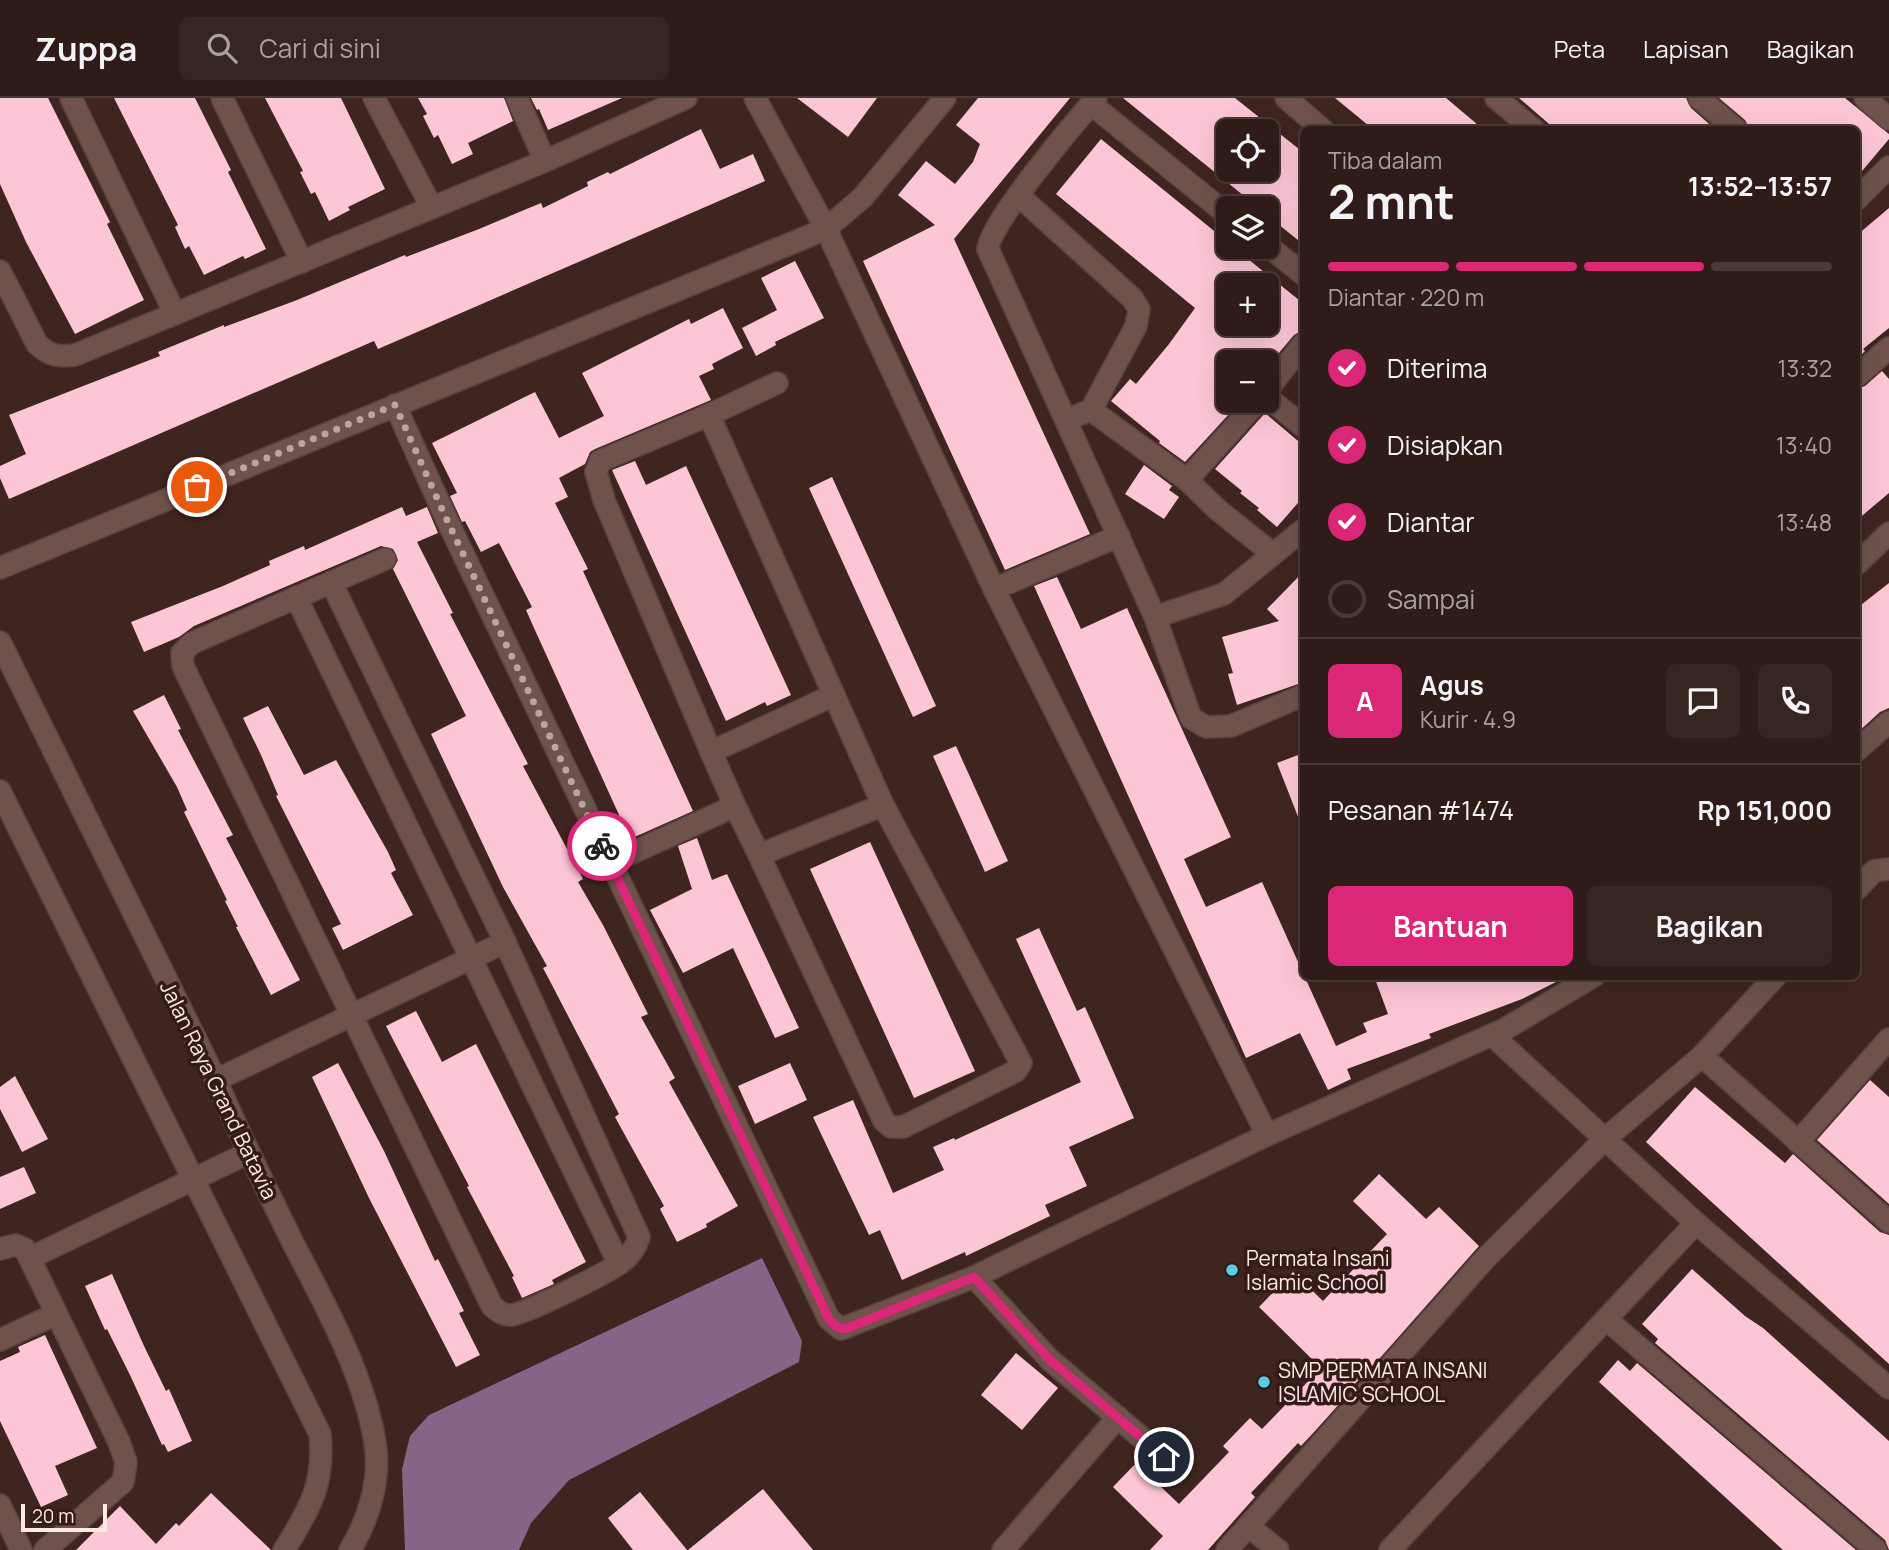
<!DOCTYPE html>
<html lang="id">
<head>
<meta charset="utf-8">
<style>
	:root { --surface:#2f1c18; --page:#372521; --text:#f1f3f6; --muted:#a7a1a2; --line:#4a3a37; --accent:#db2777 }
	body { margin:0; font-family:Manrope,sans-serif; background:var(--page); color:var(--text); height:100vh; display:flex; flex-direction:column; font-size:26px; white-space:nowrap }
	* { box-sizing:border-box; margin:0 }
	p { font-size:23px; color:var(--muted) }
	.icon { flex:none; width:38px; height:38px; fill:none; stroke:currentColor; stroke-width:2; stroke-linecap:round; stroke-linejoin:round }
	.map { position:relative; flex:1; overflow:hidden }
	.panel { position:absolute; left:1300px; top:28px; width:560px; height:854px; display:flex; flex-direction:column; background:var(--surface); border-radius:10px; box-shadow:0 7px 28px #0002,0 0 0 2px var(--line) }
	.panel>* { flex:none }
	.fabs { position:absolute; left:1216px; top:21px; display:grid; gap:14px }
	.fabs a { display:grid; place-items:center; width:63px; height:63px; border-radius:10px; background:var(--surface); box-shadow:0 7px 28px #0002,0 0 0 2px var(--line); font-size:35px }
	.scale { position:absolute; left:21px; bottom:18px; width:86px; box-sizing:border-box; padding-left:7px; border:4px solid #fceae6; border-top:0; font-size:19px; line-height:24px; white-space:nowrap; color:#fceae6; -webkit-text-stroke:5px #341b16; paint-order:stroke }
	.pin { position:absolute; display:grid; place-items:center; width:60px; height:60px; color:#fff; margin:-30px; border:4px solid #fff; border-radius:50%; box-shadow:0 2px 7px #0007 }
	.courier { position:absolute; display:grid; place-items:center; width:70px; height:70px; margin:-35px; border:5px solid #db2777; border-radius:50%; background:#fff; color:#222; box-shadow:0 2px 9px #0007 }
	.overview em { font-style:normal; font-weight:700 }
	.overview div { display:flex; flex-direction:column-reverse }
	.overview { display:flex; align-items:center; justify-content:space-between; height:119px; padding:0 28px }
	h1 { font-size:46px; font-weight:700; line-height:52px }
	.bar { display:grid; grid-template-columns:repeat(4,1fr); gap:10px 7px; align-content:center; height:84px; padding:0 28px }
	.bar i { height:9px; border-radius:5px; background:var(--line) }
	.bar .current { background:var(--accent) }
	.bar p { grid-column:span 4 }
	.line { display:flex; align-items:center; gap:18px; padding:0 28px; border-top:2px solid var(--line) }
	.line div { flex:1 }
	.round { display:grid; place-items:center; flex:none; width:74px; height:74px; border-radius:10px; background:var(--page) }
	ol { padding:0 28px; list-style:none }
	li { display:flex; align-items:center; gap:21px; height:77px }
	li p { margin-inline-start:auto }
	li .icon { padding:7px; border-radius:50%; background:var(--accent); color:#fff; stroke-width:4 }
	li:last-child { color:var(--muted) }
	li i { width:38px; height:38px; border:4px solid var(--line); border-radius:50% }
	.cta { display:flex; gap:14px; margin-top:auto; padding:14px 28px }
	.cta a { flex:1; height:80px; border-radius:10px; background:var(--accent); color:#fff; font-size:28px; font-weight:700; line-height:80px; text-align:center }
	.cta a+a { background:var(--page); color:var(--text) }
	header { display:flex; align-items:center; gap:42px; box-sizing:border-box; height:98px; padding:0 35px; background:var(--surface); border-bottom:2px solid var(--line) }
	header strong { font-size:33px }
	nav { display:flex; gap:38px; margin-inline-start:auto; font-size:24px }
	.search { width:490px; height:63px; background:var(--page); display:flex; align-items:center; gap:18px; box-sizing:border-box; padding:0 24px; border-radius:10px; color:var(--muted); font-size:26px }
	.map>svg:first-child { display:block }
</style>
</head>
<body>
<header>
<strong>Zuppa</strong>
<div class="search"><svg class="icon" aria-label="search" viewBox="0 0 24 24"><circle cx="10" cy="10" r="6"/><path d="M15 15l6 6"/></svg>Cari di sini</div>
<nav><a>Peta</a><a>Lapisan</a><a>Bagikan</a></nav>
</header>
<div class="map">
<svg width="1889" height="1452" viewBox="0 0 1889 1452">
	<rect width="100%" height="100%" fill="#3f2520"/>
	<polygon fill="#846487" points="762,1160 802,1243 799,1264 569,1382 531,1425 519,1452 405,1452 402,1371 410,1338 429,1317"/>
	<g fill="#fdc6d7" fill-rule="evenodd">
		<polygon points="0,0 48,0 110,124 107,126 144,202 75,236 26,144 0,86"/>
		<polygon points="114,0 195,0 231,72 228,74 266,151 245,161 243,158 204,177 189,148 185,151 175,129 178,127"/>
		<polygon points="265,0 341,0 385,91 348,109 350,112 329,123 315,94 311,96 300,74 303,73"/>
		<polygon points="418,0 504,0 513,23 468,45 473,56 452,66 438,37 434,40 423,18 427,16"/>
		<polygon points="531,0 622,0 548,32 539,11 537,12"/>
		<polygon points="797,0 877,0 848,39"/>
		<polygon points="978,0 1070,0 954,141 1090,436 1005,472 863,163 935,127 898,97 926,63 955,86 973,64 980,46 956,27"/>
		<path d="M 1123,0 L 1235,0 L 1304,55 L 1304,147 L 1267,117 L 1267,110 L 1259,110 ZM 1228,33 L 1267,33 L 1267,72 L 1228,72 Z"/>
		<polygon points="1335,0 1446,0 1484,32 1374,32"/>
		<polygon points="1519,0 1686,0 1691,10 1716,32 1556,32"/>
		<polygon points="1719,0 1845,0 1889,36 1889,41 1857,79 1857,32 1750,32 1745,22"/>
		<polygon points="701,31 720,71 753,56 765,83 378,251 374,243 9,401 0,380 0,368 26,356 9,317 160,258 158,254 224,227 224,229 297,202 405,157 406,159 479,131 541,105 543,110 588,88 587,84 608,74 610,76"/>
		<path d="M 1101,41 L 1224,141 L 1228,145 L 1228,149 L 1233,149 L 1304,206 L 1304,232 L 1294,237 L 1267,269 L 1267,264 L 1228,264 L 1228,303 L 1241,303 L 1185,364 L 1159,345 L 1160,343 L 1111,303 L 1130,281 L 1136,286 L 1169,246 L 1195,210 L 1056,96 ZM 1228,187 L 1267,187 L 1267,226 L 1228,226 Z"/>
		<polygon points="1889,110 1889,230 1863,251 1865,253 1857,261 1857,137"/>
		<polygon points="795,163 824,220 775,244 776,247 756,258 742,230 777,212 761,180"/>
		<polygon points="723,210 743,250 712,266 714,271 699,278 711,302 595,351 590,354 585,366 559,380 568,399 555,405 588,471 583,473 693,713 630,741 534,530 526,512 532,509 499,445 481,454 465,423 462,424 450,398 457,395 432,345 535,294 559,340 604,318 582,275 689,221 691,226"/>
		<polygon points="1882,273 1889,281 1889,395 1857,422 1857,291 1865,288"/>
		<polygon points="1265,315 1304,348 1304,398 1277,429 1257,412 1259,410 1240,395 1242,393 1215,371"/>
		<polygon points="635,363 646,387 686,368 791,597 767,608 765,604 726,623 612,372"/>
		<polygon points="1144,367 1172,388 1169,392 1179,399 1164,421 1125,396"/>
		<polygon points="832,379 936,608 913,619 809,390"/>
		<polygon points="402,409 406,418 427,409 438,435 417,444 453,515 450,516 528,666 523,668 583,781 578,784 603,827 648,916 641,919 675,980 669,984 738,1108 706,1126 707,1129 677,1144 660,1111 664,1108 615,1019 619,1016 552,887 543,870 547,868 503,789 431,636 466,618 393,471 398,462 393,451 381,448 194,528 179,539 144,554 131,524 223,488 270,467 269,463 304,448 305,452"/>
		<polygon points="1304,473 1304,584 1237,607 1228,576 1233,575 1222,539 1279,523 1267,511"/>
		<polygon points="1057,479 1081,531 1127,510 1231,739 1184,761 1206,809 1262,784 1336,948 1367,934 1363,925 1388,916 1374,878 1568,878 1522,901 1429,936 1431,940 1347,971 1351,981 1328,992 1300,935 1246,960 1034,488"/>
		<polygon points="1889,485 1889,610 1880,614 1857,635 1857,510"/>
		<polygon points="164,597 181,631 178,632 233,737 226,740 300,882 271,897 236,829 238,829 225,803 227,802 184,714 187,712 177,689 133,613"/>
		<polygon points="268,608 304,677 336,662 388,754 396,772 391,775 413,817 343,852 332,830 341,826 276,698 278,697 261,657 243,620"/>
		<polygon points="956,648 1008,763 985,774 933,658"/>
		<polygon points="1298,657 1304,672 1304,729 1302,729 1277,665"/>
		<polygon points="697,740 712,782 727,776 799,930 775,940 733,850 683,875 650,812 692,791 678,748"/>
		<polygon points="870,744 975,973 914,1000 810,771"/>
		<polygon points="1039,830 1077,913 1085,909 1134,1020 1069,1049 1087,1088 1045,1107 1050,1118 966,1158 965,1154 902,1182 880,1132 869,1137 813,1019 853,1002 893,1095 944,1072 933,1049 954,1040 955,1042 1081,984 1016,841"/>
		<polygon points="416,913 442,964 476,946 586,1164 552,1182 554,1186 522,1200 512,1179 514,1178 467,1089 469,1088 386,928"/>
		<polygon points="338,965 384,1053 435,1163 438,1161 464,1213 459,1215 480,1257 456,1269 369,1100 312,979"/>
		<polygon points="790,965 807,1002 755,1026 738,988"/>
		<polygon points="15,978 48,1041 22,1054 0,1011 0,989"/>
		<polygon points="1870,982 1889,999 1889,1106 1817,1042"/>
		<polygon points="1695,989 1785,1065 1793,1056 1880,1134 1889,1137 1889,1266 1646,1044"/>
		<polygon points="24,1069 36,1095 0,1111 0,1079"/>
		<polygon points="1379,1076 1426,1121 1439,1109 1479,1148 1380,1260 1339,1302 1341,1304 1315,1333 1301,1348 1298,1345 1251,1395 1255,1399 1208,1452 1150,1452 1163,1438 1113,1389 1136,1365 1179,1406 1229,1354 1223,1348 1250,1320 1262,1331 1321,1270 1259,1209 1293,1174 1323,1203 1387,1136 1353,1103"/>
		<polygon points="1692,1171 1745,1218 1763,1230 1889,1343 1889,1452 1885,1442 1655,1245 1658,1241 1642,1226"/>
		<polygon points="112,1176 144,1248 166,1293 169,1291 192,1343 168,1354 164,1346 162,1347 130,1277 107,1231 105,1232 85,1188"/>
		<polygon points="45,1237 97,1350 55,1368 68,1397 41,1409 0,1323 0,1263 20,1254 18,1249"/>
		<polygon points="1016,1255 1058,1290 1022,1332 981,1297"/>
		<polygon points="1618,1262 1630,1273 1637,1265 1856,1452 1783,1452 1599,1284"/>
		<polygon points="763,1391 813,1452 688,1452"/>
		<polygon points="640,1394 687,1452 633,1452 608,1420"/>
		<polygon points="211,1395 271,1452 76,1452 120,1408 156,1446 176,1425 179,1428"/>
	</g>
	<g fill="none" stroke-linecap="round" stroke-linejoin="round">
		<g stroke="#59423e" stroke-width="24">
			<g id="minor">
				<polyline points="71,0 175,216"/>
				<polyline points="222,0 302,164"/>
				<polyline points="374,0 432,110"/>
				<polyline points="517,0 545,63"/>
				<polyline points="945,0 863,99 826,131 994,491 1267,1037"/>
				<path d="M 1096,0 C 1076,23 988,127 988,151 L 1155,519 L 1191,620 L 1206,629 L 1231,628 L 1304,597"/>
				<polyline points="1286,0 1323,32"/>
				<polyline points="1496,0 1534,32"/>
				<polyline points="1699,0 1737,32"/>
				<polyline points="1865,0 1889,21"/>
				<polyline points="1091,6 1228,117"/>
				<polyline points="1018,97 1132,200 1139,211 1136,228 1091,312"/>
				<polyline points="1857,101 1889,69"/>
				<polyline points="1267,147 1304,177"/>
				<path d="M 0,173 L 37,246 C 50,258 58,259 75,257 L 545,63 L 686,0"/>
				<polyline points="1857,278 1889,250"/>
				<polyline points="777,285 709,317 600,363 596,374 604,402 711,654 834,597"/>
				<polyline points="1267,292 1304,245"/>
				<polyline points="1267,299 1304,329"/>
				<polyline points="395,307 446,420 829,1221 841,1231 974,1179 1267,1037 1505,931 1594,878"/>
				<polyline points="1078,317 1091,312 1187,382 1218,412 1273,456"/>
				<polyline points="1187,382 1258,303"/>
				<polyline points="1857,466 1889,435"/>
				<polyline points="0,470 826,131 755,0"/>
				<path d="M 331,484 L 505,844 L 639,1139 C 636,1149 629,1159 620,1165 C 609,1174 523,1217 511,1217 C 502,1217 498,1213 492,1208 L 183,568 L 182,555 L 192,545 L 385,461"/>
				<polyline points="994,491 1119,438"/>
				<polyline points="296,499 619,1166"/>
				<polyline points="1155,519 1224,496 1304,431"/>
				<path d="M 0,544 L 216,982 C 240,1038 267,1092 294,1147 C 325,1206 365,1279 375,1345 C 381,1381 369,1421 350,1452"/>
				<polyline points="1857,652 1889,624"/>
				<polyline points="711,654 735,708"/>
				<path d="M 0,693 L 320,1336 C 325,1385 310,1411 284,1452"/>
				<polyline points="759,757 884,1023 891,1029 903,1029 1016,973 1021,965 883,707"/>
				<polyline points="610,765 735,708 759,757 883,707 709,317"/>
				<polyline points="1857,791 1874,773 1889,771"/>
				<polyline points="1492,937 1696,1125 1889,1290"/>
				<polyline points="1702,958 1889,1124"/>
				<polyline points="216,982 505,844"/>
				<polyline points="1798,1044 1889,941"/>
				<polyline points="0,1151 15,1147 25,1151 119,1344 126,1364 123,1384 45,1452"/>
				<polyline points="30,1160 248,1055"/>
				<polyline points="974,1179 1049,1261 1164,1359"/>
				<polyline points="1606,1221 1876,1452"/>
				<polyline points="0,1242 56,1216"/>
				<polyline points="0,1407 21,1452"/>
				<polyline points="1248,1428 1278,1452"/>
				<polyline points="1003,1452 1118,1319"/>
				<polyline points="1227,1452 1484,1162 1605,1041 1702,958 1776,878"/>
				<polyline points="1390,1452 1696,1125"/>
			</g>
		</g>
		<use href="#minor" stroke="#6f524c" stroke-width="21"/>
	</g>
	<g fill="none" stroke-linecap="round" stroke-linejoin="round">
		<polyline stroke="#baa5a1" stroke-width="7" stroke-dasharray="0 12.6" points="197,389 395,307 446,420 602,748"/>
		<path stroke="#db2777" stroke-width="9" d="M 602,748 L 829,1221 C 835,1228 839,1232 848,1230 L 974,1179 L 1049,1261 L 1164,1359"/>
	</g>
	<g fill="#5ac8e6" stroke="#341b16" stroke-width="2.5">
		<circle cx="1232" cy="1172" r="7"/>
		<circle cx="1264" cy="1284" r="7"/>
	</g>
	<g text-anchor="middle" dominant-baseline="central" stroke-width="7" stroke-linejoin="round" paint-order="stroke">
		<g font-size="21" fill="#fceae6" stroke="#341b16">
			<text transform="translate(219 992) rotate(64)">Jalan Raya Grand Batavia</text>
		</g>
		<g font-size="21" fill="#fceae6" stroke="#341b16" text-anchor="start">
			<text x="1246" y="1160">Permata Insani<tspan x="1246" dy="24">Islamic School</tspan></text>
			<text x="1278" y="1272">SMP PERMATA INSANI<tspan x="1278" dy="24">ISLAMIC SCHOOL</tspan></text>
		</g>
	</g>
</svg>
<div class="fabs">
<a><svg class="icon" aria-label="locate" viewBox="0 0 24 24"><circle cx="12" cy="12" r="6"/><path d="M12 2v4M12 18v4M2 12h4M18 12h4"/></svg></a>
<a><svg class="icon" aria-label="layers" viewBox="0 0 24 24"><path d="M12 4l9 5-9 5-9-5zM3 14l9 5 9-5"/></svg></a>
<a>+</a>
<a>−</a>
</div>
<div class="scale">20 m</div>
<div class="pin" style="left:197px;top:389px;background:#ea580c"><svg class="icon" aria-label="bag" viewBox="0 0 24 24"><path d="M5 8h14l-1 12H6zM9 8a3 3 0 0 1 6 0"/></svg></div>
<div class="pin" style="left:1164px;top:1359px;background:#1f2937"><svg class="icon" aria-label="home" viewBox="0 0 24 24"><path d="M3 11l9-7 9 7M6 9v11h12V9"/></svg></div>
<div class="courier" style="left:602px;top:748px"><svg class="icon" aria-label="bike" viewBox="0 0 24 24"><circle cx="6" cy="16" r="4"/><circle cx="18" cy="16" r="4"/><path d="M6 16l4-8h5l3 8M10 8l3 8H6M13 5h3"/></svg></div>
<section class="panel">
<div class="overview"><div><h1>2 mnt</h1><p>Tiba dalam</p></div><em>13:52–13:57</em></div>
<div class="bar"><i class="current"></i><i class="current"></i><i class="current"></i><i></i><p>Diantar · 220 m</p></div>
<ol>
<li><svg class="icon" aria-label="check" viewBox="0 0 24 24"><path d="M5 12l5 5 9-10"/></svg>Diterima<p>13:32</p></li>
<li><svg class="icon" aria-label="check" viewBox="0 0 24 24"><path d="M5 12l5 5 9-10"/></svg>Disiapkan<p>13:40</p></li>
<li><svg class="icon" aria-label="check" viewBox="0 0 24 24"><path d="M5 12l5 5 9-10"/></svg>Diantar<p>13:48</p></li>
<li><i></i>Sampai</li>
</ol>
<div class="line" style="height:126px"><b class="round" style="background:var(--accent);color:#fff">A</b><div><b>Agus</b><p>Kurir · 4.9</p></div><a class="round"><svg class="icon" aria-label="chat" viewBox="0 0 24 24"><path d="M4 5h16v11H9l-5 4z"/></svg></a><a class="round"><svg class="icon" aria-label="phone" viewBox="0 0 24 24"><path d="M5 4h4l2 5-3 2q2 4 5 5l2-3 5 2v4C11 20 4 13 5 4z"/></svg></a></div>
<div class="line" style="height:91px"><div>Pesanan #1474</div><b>Rp 151,000</b></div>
<div class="cta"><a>Bantuan</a><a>Bagikan</a></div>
</section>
</div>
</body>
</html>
